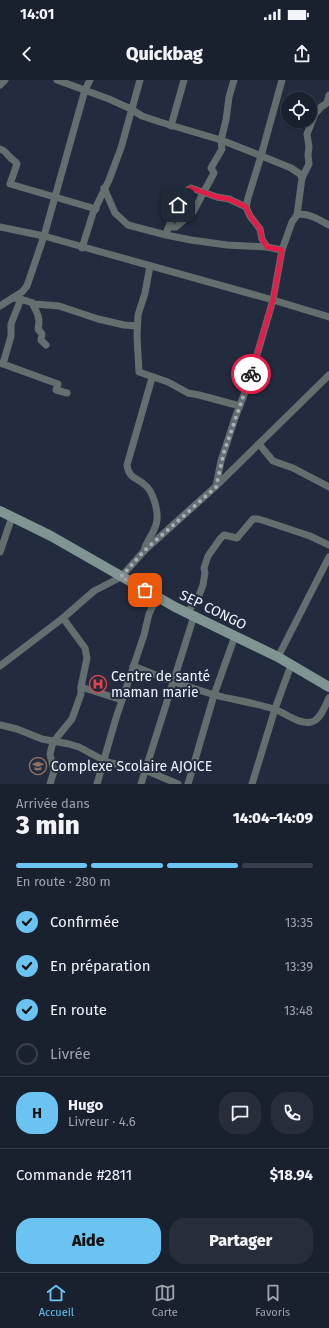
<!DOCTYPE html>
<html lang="fr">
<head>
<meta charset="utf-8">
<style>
	:root { --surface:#1a212e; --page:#272e3a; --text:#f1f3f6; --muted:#9fa3aa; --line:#383e4a; --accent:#6bc3f2 }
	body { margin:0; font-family:"Fira Sans",sans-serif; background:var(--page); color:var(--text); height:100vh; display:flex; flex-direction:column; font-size:15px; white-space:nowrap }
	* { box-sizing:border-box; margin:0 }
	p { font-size:13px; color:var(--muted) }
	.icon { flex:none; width:22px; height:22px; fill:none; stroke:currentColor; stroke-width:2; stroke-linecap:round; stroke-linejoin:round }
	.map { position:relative; height:704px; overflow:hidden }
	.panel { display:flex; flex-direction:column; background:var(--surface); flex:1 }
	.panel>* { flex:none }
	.tools { position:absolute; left:281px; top:12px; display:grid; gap:8px }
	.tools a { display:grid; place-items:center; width:36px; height:36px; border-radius:50%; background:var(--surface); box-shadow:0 1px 3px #0004,0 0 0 1px var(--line); font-size:20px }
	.pin { position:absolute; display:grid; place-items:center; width:34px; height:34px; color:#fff; margin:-17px; border-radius:8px; box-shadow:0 2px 6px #0006 }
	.courier { position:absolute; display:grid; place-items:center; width:40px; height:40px; margin:-20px; border:3px solid #e11d48; border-radius:50%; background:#fff; color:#222; box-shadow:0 1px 5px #0007 }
	.summary em { font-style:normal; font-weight:800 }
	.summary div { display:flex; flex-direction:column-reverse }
	.summary { display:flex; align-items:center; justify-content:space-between; height:68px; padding:0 16px }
	h1 { font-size:26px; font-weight:800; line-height:30px }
	.bar { display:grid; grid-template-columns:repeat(4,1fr); gap:6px 4px; align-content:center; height:48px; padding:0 16px }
	.bar i { height:5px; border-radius:3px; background:var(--line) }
	.bar .active { background:var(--accent) }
	.bar p { grid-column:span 4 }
	.line { display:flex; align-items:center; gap:10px; padding:0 16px; border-top:1px solid var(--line) }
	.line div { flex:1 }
	.round { display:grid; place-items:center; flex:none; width:42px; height:42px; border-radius:16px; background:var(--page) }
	ol { padding:0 16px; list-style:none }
	li { display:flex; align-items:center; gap:12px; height:44px }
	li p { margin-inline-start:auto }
	li .icon { padding:4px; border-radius:50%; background:var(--accent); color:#111; stroke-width:4 }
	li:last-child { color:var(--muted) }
	li i { width:22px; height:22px; border:2px solid var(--line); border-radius:50% }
	.cta { display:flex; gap:8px; margin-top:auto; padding:8px 16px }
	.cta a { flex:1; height:46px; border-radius:16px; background:var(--accent); color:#111; font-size:16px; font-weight:800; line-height:46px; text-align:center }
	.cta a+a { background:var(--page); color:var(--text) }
	.status { display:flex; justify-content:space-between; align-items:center; height:28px; padding:0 20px; background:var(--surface); direction:ltr }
	.status svg { height:11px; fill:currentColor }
	header { display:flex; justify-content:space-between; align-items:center; height:52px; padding:0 16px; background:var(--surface); font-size:18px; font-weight:800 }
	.dock { display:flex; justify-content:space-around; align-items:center; height:56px; border-top:1px solid var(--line); background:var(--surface); font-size:11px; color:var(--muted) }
	.dock a { display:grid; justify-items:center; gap:2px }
	.dock .active { color:var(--accent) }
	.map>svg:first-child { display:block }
</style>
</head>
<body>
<div class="status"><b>14:01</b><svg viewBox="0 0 49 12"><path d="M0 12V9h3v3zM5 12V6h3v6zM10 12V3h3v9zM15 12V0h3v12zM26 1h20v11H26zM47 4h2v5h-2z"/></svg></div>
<header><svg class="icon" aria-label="back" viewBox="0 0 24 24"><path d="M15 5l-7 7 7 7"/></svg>Quickbag<svg class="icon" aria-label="share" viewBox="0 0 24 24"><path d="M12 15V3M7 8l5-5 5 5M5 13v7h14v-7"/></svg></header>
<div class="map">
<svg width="329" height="704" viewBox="0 0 329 704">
	<rect width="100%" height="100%" fill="#232c3e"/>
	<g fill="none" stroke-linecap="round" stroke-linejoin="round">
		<g stroke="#626f6e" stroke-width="7">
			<polyline points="57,0 109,19 131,29 142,36 160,42 221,60 269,79 291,88 300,94 302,98"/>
			<polyline points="0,5 5,0"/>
			<polyline points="171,46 184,0"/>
			<path d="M 0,69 C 7,71 5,73 10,77 C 12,80 15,80 17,84 L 10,104 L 96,129"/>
			<polyline points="104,108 115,133 128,145 166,155 191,160 227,165 267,167 282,170"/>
			<path d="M 297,135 C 307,132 320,140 329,145"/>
			<polyline points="0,147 44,156 273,220 329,237"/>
			<polyline points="169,147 176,147 193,132 214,93 211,88 222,69 221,60 226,40 229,17 234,0"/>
			<path d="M 167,151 C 173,138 179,114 191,108 L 217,117 L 229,119 L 246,127"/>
			<polyline points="267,167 262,159 260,149 250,136 246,127 248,118 261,76 282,0"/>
			<polyline points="82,168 93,133 109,100 121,68 140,0"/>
			<polyline points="150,186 145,213 138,235 137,256 139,292 168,302 188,313 199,315 240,326"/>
			<polyline points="14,218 27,221 35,224 59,226 98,239 124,245 137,246"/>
			<path d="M 32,223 C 37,232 41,239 38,249 L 42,254 L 41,260 L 46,265"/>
			<polyline points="0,226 22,212 27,206 44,156 85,10 90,0"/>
			<polyline points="0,283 3,284 11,256 11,244 21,219"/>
			<polyline points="3,284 58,304 56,310 67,313"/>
			<polyline points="259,364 273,381 293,388 329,407"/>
			<polyline points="216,406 221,381 235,338 249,302 273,220 282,170 292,142 297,135 302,98 309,84 308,75 309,67 307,54 315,34 321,27 327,23 329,15"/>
			<path d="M 144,471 C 146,460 156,452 157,440 C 158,430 153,411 145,405 C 136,397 129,399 127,385 L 152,298"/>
			<polyline points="0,472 12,437"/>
			<polyline points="187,533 198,518 203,505 205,493 204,488 208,476 220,459 224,455 237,458 253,439 258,439 265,441 310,456 329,465"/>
			<polyline points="278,577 329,477"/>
			<polyline points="0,586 63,538 94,511 121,497 144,471 215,407 329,295"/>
			<path d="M 133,586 C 160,597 187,607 215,615 C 234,620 255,623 274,629 C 286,633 299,645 311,642 C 320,641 325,626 329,618"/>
			<polyline points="81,607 122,620"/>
			<polyline points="0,645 17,649 42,659 69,664 79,667 107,682 145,690 178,704"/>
			<polyline points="50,704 54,691 50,674 52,666 54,661 72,639 81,614 81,607 87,578 85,568 63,538"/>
			<polyline points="97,704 116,638 144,555 149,534 157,517"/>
			<polyline points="141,704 194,536"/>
			<polyline points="188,704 214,615 235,556"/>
			<polyline points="252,704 275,629 291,585"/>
		</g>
		<polyline stroke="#7f9493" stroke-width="10" points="0,431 51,456 175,527 278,577 329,607"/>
	</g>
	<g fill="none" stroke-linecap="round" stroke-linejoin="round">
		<polyline stroke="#a8aebb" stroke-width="4" stroke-dasharray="0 7.2" points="145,510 121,497 144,471 216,407 224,372 251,294"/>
		<path stroke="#e11d48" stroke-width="5" d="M 178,125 C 181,117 183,112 191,108 L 217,117 L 229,119 L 246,127 L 250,136 L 260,149 L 262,159 L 267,167 L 282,170 L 273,220 L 251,294"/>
	</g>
	<defs>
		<g id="hospital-ring" transform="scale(0.9)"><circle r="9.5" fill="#232c3e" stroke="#e0444e" stroke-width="1.5"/><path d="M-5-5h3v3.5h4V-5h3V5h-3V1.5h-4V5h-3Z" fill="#e0444e"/></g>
		<g id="school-ring" transform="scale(0.9)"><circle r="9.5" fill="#232c3e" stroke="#8d6e63" stroke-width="1.5"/><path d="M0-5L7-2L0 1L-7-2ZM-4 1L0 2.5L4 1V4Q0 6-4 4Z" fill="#8d6e63"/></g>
	</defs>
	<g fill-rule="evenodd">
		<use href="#hospital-ring" x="98" y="604"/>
		<use href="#school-ring" x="38" y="686"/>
	</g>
	<g text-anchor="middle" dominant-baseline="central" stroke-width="4" stroke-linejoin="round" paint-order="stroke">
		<g font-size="14" fill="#eff4fe" stroke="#232c3e">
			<text transform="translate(213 530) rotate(26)">SEP CONGO</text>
		</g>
		<g font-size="14" fill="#eff4fe" stroke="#232c3e" text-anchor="start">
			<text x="111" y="596">Centre de santé<tspan x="111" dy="16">maman marie</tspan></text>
			<text x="51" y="686">Complexe Scolaire AJOICE</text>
		</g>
	</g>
</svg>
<div class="tools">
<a><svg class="icon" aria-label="locate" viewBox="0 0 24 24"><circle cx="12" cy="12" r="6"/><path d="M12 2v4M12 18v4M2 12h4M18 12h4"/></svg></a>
</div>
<div class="pin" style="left:145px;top:510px;background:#ea580c"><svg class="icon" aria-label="bag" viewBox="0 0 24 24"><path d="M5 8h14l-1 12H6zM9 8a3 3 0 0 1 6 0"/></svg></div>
<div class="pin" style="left:178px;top:125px;background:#1f2937"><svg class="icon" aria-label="home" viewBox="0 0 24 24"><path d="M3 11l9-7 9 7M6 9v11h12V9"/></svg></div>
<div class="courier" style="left:251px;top:294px"><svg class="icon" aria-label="bike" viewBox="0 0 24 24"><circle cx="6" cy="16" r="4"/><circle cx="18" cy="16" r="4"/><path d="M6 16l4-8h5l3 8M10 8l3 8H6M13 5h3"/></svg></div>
</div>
<section class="panel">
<div class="summary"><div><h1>3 min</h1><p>Arrivée dans</p></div><em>14:04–14:09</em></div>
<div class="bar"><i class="active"></i><i class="active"></i><i class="active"></i><i></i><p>En route · 280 m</p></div>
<ol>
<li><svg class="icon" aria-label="check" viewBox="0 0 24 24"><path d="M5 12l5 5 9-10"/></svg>Confirmée<p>13:35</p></li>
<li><svg class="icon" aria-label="check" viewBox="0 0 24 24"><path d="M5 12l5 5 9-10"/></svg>En préparation<p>13:39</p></li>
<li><svg class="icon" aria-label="check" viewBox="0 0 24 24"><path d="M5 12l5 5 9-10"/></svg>En route<p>13:48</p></li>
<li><i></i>Livrée</li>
</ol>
<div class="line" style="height:72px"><b class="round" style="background:var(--accent);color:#111">H</b><div><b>Hugo</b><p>Livreur · 4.6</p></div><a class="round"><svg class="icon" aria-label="chat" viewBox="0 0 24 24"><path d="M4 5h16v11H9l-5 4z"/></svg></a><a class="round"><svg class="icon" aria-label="phone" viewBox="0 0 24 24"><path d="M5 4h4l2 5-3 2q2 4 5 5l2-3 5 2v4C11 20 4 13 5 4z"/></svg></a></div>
<div class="line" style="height:52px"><div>Commande #2811</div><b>$18.94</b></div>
<div class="cta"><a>Aide</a><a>Partager</a></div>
</section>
<nav class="dock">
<a class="active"><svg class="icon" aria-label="home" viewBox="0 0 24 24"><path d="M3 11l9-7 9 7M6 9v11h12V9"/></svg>Accueil</a>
<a><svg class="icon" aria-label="map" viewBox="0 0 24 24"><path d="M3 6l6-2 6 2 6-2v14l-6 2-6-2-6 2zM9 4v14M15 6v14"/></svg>Carte</a>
<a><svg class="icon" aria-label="saved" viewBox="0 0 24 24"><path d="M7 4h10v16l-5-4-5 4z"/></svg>Favoris</a>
</nav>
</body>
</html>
